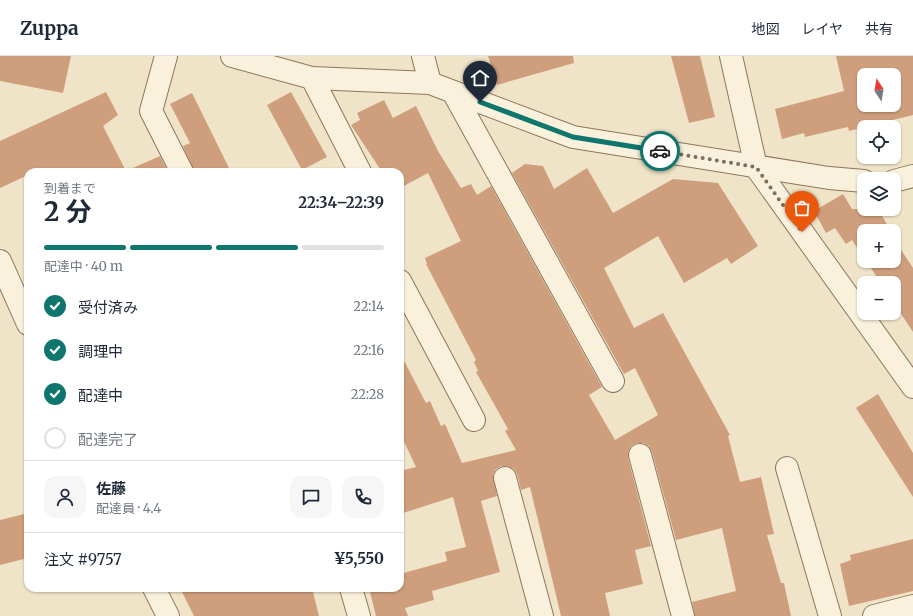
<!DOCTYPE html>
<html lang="ja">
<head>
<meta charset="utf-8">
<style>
	:root { --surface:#fff; --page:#f6f6f7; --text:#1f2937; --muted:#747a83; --line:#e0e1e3; --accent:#0f766e }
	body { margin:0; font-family:Merriweather,"Noto Sans JP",serif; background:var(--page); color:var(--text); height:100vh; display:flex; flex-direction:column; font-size:15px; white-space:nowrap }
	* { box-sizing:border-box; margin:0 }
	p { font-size:13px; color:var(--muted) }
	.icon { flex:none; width:22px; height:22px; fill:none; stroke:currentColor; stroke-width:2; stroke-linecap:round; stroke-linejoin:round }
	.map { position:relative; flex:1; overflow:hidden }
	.drawer { position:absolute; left:24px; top:112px; width:380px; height:424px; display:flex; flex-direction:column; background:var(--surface); border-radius:12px; box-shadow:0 1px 3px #0004 }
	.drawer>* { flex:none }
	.needle { width:26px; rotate:348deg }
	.tools { position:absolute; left:857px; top:12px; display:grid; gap:8px }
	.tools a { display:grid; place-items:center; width:44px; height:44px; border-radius:8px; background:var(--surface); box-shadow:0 1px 3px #0004; font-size:20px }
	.pin { position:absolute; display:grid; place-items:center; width:34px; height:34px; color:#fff; margin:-41px -17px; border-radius:50% 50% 50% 0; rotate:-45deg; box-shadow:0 0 4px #0007 }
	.pin .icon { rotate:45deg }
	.courier { position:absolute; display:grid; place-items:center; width:40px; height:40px; margin:-20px; border:3px solid #0f766e; border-radius:50%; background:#fff; color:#222; box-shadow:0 1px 5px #0007 }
	.summary em { font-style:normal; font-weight:700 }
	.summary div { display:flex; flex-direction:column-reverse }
	.summary { display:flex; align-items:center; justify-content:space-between; height:68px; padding:0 20px }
	h1 { font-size:26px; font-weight:700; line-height:30px }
	.bar { display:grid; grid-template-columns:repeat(4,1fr); gap:6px 4px; align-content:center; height:48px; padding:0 20px }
	.bar i { height:5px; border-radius:3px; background:var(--line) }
	.bar .selected { background:var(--accent) }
	.bar p { grid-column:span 4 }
	.line { display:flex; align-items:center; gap:10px; padding:0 20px; border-top:1px solid var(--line) }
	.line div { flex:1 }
	.round { display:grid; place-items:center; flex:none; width:42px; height:42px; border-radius:12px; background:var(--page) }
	ol { padding:0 20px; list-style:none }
	li { display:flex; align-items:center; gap:12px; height:44px }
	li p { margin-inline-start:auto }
	li .icon { padding:4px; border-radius:50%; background:var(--accent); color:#fff; stroke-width:4 }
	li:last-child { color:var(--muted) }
	li i { width:22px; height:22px; border:2px solid var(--line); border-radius:50% }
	header { display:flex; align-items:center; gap:24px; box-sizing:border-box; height:56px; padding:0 20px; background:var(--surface); border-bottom:1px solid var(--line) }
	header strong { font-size:19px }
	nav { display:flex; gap:22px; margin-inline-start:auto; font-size:14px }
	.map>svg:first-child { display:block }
</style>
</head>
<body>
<header>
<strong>Zuppa</strong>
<nav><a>地図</a><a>レイヤ</a><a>共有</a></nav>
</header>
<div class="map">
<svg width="913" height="560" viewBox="0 0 913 560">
	<rect width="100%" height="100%" fill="#f0e4c8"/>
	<g fill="#cf9f7d" fill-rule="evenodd">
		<polygon points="0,0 71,0 63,37 0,25"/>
		<polygon points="488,0 573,0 574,7 497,29"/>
		<polygon points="671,0 700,0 715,61 689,67"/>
		<path d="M 836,0 L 913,0 L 913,59 L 849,75 L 848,71 L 805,81 L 804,77 L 782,83 L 775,53 L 844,35 ZM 864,19 L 894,19 L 894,49 L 864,49 Z"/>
		<polygon points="106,36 118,59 103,70 126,115 160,100 168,116 28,116 28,119 0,132 0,85"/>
		<polygon points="291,36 327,101 302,114 267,49"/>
		<polygon points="192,37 231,116 194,116 183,90 190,87 170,48"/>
		<polygon points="384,44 393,62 416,50 438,95 461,132 471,128 477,139 491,130 602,331 589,339 615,384 658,359 635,312 624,318 512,117 525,108 543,110 554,133 587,112 613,157 673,123 718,127 758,190 731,208 727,202 684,227 658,180 604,212 634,272 663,257 730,379 728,380 740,426 761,421 774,478 767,479 781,527 784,527 791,560 695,560 692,546 736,535 722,472 676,484 652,396 649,390 644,387 637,387 631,390 628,396 628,402 651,490 635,494 643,528 605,537 610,560 561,560 530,431 521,434 517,418 514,413 508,410 501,410 496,413 493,418 497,440 481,445 500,516 432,535 434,544 405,552 408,560 376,560 369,532 400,532 400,534 400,518 447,505 445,496 466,491 453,441 400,458 400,415 416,411 400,377 400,297 426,347 430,345 441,370 445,368 462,407 516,394 505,375 508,373 476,316 478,315 474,306 476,304 426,208 427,208 425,202 461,185 428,117 400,132 400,116 382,116 351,69 360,64 357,57"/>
		<polygon points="843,138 852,153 878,153 888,170 886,171 889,175 864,175 864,202 852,184 846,188 835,172 826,177 814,155"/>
		<polygon points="894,183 913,212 913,276 894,247 894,227 881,227 866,205 894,205"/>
		<polygon points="878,338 913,397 913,441 856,352"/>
		<polygon points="28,457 28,502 0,509 0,464"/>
		<polygon points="913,483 913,535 849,550 840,508 851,504 850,499"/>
		<polygon points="180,532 312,532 319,560 194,560"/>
	</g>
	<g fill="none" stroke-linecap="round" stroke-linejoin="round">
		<g stroke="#8d765c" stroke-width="24">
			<g id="minor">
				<polyline points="166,0 151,55 182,116"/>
				<polyline points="232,0 312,22 430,27 573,81 829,122 864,125"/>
				<polyline points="423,0 430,27"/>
				<polyline points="731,0 756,111 913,331"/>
				<polyline points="312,22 360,116"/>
				<polyline points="453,36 613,325"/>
				<polyline points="894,125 913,120"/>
				<polyline points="0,205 28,268"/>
				<polyline points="400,225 474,364"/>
				<polyline points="640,399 683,560"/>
				<polyline points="787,412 830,560"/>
				<polyline points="505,422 542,560"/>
				<polyline points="154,532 168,560"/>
				<polyline points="351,532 359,560"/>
				<polyline points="874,560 913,550"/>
			</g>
		</g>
		<use href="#minor" stroke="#faf1dc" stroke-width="22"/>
	</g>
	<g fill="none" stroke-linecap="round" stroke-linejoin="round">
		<polyline stroke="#7c6e5b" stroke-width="4" stroke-dasharray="0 7.2" points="660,95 756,111 802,176"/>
		<polyline stroke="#0f766e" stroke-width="5" points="480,46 573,81 660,95"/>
	</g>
</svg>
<div class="tools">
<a><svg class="needle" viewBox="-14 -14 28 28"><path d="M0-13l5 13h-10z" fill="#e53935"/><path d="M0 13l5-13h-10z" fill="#747a83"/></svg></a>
<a><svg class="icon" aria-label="locate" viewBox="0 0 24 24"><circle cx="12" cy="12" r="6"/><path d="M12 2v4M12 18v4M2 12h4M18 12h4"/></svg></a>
<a><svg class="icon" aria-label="layers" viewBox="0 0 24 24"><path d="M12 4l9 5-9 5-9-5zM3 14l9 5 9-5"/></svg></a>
<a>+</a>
<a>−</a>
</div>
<div class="pin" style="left:802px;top:176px;background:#ea580c"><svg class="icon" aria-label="bag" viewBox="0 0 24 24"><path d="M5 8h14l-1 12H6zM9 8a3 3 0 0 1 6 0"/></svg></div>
<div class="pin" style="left:480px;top:46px;background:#1f2937"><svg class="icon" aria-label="home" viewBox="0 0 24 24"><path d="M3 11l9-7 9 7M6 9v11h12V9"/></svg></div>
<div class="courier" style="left:660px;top:95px"><svg class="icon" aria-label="car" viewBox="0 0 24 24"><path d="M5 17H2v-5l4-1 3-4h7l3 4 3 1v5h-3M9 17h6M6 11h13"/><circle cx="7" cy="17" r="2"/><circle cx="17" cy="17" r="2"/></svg></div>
<section class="drawer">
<div class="summary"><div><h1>2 分</h1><p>到着まで</p></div><em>22:34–22:39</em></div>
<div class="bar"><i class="selected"></i><i class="selected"></i><i class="selected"></i><i></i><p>配達中 · 40 m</p></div>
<ol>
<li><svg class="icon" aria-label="check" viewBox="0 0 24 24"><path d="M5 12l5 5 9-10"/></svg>受付済み<p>22:14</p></li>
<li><svg class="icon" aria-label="check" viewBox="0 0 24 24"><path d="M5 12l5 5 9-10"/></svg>調理中<p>22:16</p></li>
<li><svg class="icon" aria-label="check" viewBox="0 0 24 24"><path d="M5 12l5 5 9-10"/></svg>配達中<p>22:28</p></li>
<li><i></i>配達完了</li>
</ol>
<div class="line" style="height:72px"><a class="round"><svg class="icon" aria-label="person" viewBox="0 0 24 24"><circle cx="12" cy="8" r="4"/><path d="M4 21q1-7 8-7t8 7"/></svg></a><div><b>佐藤</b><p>配達員 · 4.4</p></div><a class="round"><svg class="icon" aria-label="chat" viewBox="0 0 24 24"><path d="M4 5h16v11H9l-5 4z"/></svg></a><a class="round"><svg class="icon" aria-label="phone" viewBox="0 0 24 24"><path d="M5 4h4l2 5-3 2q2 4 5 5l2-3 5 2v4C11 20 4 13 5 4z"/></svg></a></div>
<div class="line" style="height:52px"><div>注文 #9757</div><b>¥5,550</b></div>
</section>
</div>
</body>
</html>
